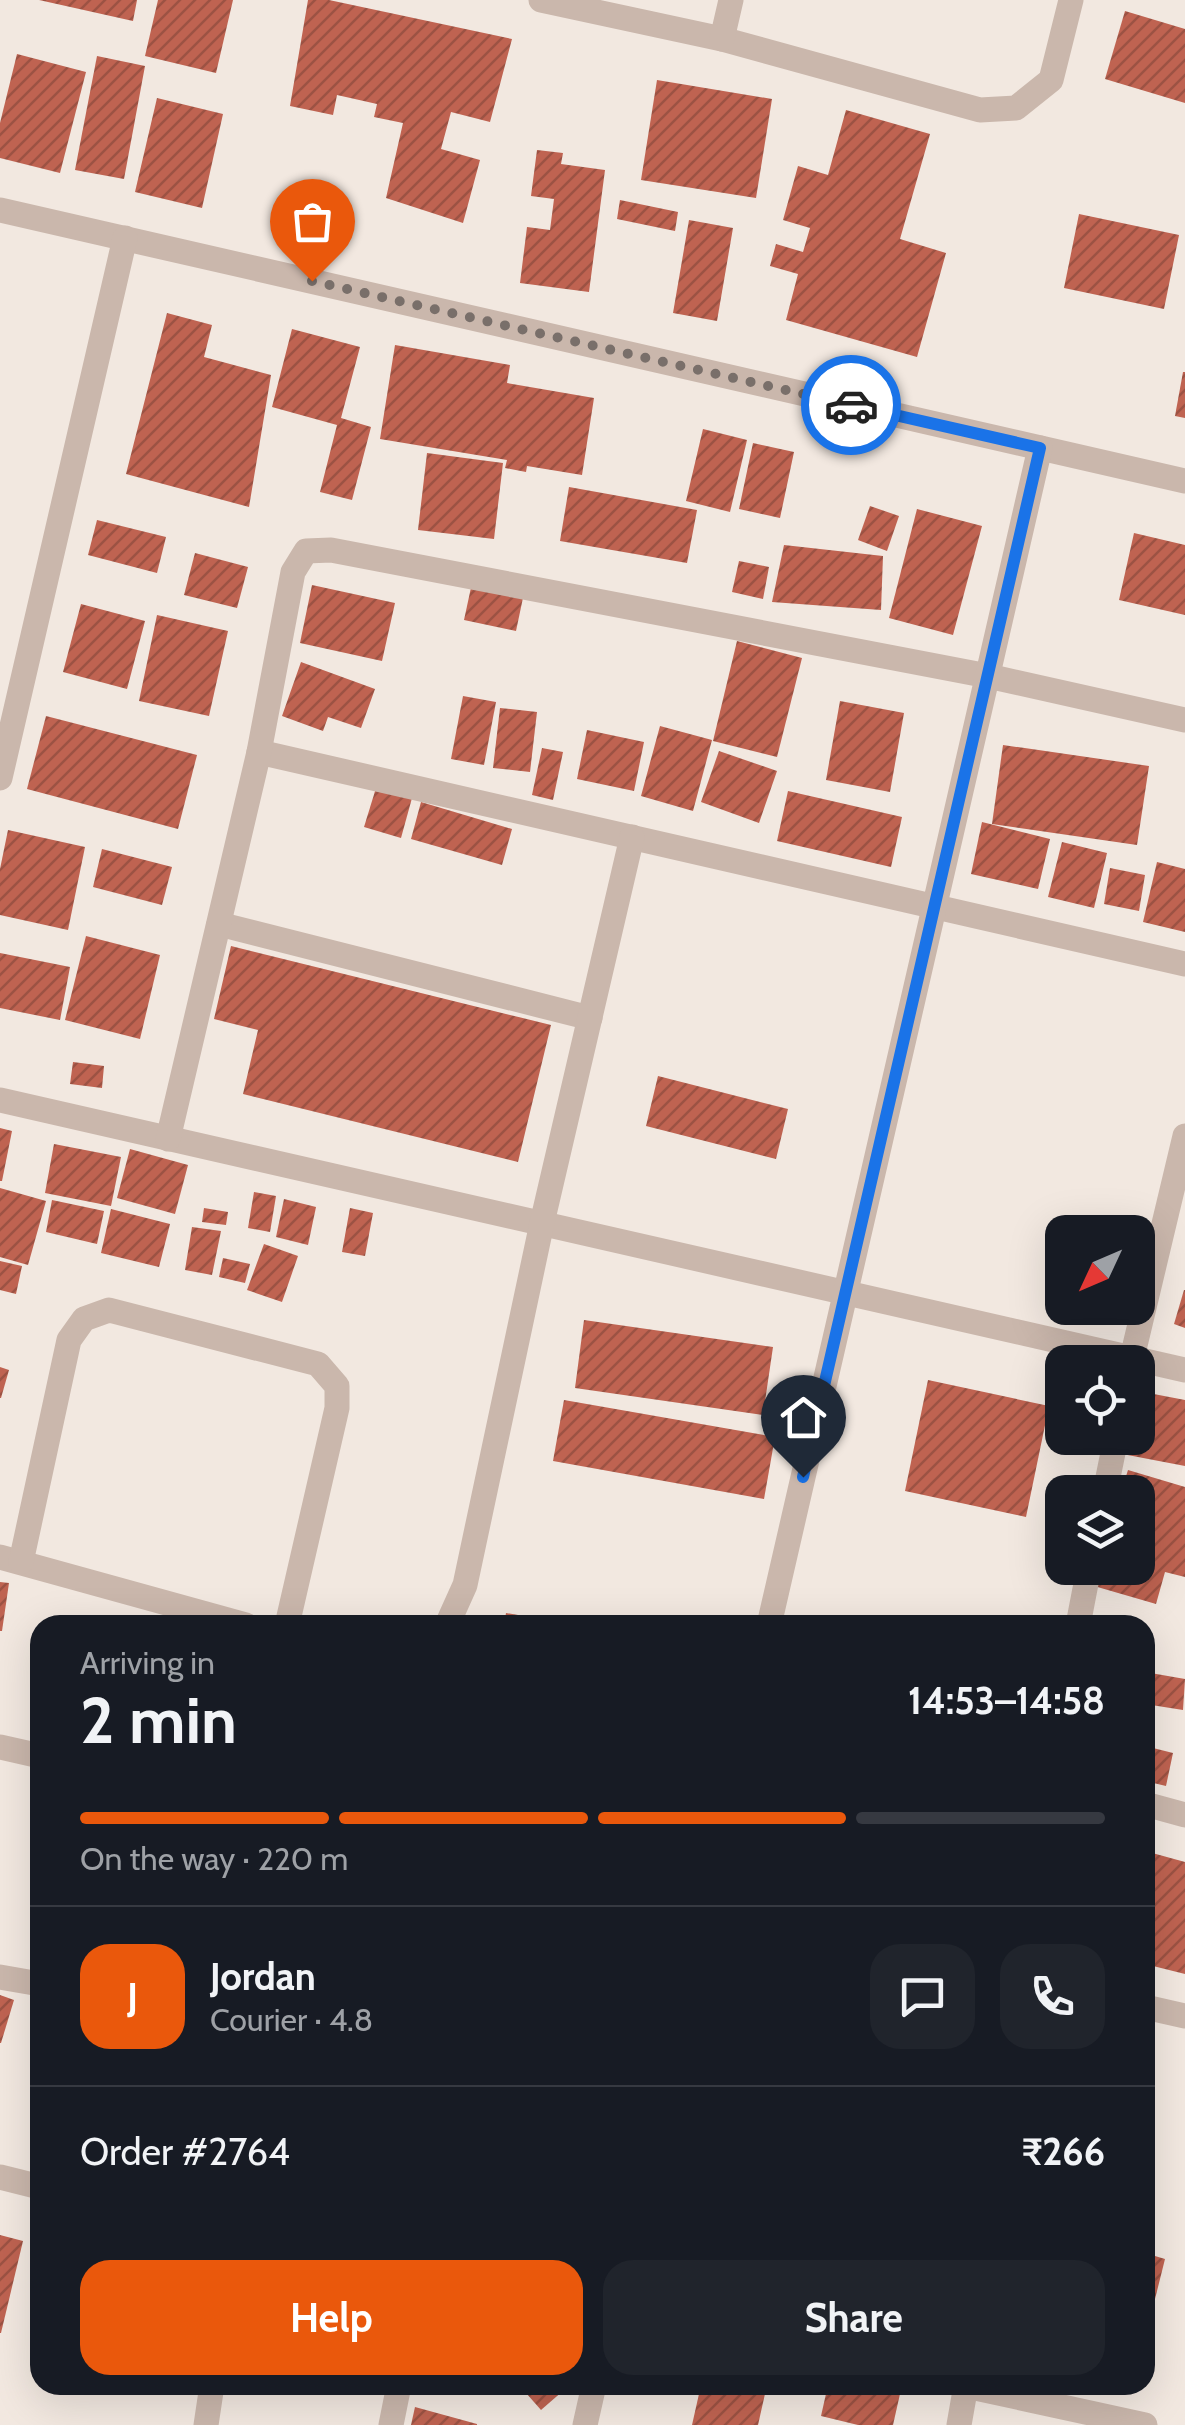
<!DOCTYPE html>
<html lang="en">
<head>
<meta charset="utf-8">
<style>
	:root { --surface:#171b24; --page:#20242c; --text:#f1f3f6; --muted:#9ea1a6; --line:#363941; --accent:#ea580c }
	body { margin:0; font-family:Cabin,sans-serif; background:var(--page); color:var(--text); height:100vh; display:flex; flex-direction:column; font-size:38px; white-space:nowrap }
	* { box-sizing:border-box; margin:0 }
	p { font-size:32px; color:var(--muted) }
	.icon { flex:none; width:55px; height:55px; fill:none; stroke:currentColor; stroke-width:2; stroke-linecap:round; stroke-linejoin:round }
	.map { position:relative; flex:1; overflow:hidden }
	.side { position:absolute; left:30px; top:1615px; width:1125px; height:780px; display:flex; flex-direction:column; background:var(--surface); border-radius:30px; box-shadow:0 10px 40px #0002 }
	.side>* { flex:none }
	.needle { width:65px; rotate:226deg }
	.controls { position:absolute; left:1045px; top:1215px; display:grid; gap:20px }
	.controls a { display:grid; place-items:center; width:110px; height:110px; border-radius:20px; background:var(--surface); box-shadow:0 10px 40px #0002; font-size:50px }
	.pin { position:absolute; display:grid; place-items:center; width:85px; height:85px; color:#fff; margin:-102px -42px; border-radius:50% 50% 50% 0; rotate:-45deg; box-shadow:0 0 10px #0007 }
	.pin .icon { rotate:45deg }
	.courier { position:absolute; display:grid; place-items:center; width:100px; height:100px; margin:-50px; border:8px solid #1a73e8; border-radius:50%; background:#fff; color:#222; box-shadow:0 2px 12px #0007 }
	.summary em { font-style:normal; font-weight:700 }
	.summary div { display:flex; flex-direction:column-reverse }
	.summary { display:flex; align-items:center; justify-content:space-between; height:170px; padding:0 50px }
	h1 { font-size:65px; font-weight:700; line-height:75px }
	.bar { display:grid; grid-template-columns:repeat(4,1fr); gap:15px 10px; align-content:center; height:120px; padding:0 50px }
	.bar i { height:12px; border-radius:8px; background:var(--line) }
	.bar .selected { background:var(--accent) }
	.bar p { grid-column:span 4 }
	.line { display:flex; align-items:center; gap:25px; padding:0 50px; border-top:2px solid var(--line) }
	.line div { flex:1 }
	.round { display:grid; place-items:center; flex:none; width:105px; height:105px; border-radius:30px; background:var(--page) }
	.button { display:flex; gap:20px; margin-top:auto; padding:20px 50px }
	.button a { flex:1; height:115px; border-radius:30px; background:var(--accent); color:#fff; font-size:40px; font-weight:700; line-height:115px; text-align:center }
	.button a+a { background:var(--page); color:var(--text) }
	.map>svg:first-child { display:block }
</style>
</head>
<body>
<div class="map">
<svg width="1185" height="2425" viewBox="0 0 1185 2425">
	<defs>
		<pattern id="building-hatch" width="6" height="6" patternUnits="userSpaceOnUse" patternTransform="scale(2.5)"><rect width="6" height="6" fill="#bf6351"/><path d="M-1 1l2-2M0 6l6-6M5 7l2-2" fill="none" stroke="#9c5243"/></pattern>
	</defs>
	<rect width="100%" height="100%" fill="#f2e8e0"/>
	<g fill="url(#building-hatch)">
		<polygon points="39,0 137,0 133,21"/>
		<polygon points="158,0 233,0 216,73 145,56"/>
		<polygon points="308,0 329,0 512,39 490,122 451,112 441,149 480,160 463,223 386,198 403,123 374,117 377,104 337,95 333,115 290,106"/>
		<polygon points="1125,11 1185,29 1185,103 1105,79"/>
		<polygon points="17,54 86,72 60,173 0,158 0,123"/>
		<polygon points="97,56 145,66 124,179 75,170"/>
		<polygon points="657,80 772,99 756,198 641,180"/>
		<polygon points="157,98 223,114 202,208 135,192"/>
		<polygon points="846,110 930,134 900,239 946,253 917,357 786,320 798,274 770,266 776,244 803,252 810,228 783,220 798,166 828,175"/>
		<polygon points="537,150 563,153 561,164 605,170 589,292 520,283 527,227 550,230 554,199 531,196"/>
		<polygon points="620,200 678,212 675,231 617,219"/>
		<polygon points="1079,214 1179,235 1164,309 1064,288"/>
		<polygon points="689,220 733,228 717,321 673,313"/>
		<polygon points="167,313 212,325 204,357 271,375 249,507 126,474"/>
		<polygon points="292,329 360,347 341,418 371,427 352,500 320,492 337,425 272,407"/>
		<polygon points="395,345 510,365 507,383 594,398 582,475 527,466 526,472 505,468 507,460 380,439"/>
		<polygon points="1183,372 1185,372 1185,418 1175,416"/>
		<polygon points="703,429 747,440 730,512 686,501"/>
		<polygon points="753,443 794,452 780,518 739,509"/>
		<polygon points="427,453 503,463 494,539 418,530"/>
		<polygon points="569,487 697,510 687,563 560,541"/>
		<polygon points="870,506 899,516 887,551 858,540"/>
		<polygon points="917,509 982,526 953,635 889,618"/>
		<polygon points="97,520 166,537 157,573 88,555"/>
		<polygon points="1134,533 1185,545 1185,615 1119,600"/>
		<polygon points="784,545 883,556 881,610 772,602"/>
		<polygon points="195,553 248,567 237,608 184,595"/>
		<polygon points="739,561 769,567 763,599 732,592"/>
		<polygon points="472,583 524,593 516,631 464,620"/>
		<polygon points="312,585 395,603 382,661 300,643"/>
		<polygon points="81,604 145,621 127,689 63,672"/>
		<polygon points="157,615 228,631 209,716 139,701"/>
		<polygon points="737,641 802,658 777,757 713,741"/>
		<polygon points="301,662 375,689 361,728 328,717 323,731 282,716"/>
		<polygon points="463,696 496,702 484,765 451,759"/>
		<polygon points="840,701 904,713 890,792 826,780"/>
		<polygon points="500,708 537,712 530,772 493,768"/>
		<polygon points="46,716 197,755 178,829 27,789"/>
		<polygon points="660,726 712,740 693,811 641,796"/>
		<polygon points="587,730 644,742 634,791 577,779"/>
		<polygon points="1003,745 1149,766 1137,845 992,824"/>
		<polygon points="542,748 563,752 553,800 532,795"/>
		<polygon points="719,751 777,771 759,823 701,802"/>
		<polygon points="376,788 412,798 401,838 364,827"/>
		<polygon points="788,791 902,817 891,867 777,841"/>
		<polygon points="421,802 512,829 502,865 411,839"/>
		<polygon points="982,822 1050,839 1038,889 971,874"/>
		<polygon points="8,830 85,847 68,930 0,915 0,869"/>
		<polygon points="1062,842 1107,853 1094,908 1048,897"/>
		<polygon points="102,849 172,867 162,905 93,887"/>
		<polygon points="1157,862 1185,869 1185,932 1143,922"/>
		<polygon points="1110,868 1145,875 1139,911 1104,904"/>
		<polygon points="86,936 160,955 140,1039 65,1020"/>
		<polygon points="231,946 551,1025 518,1162 243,1094 258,1030 214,1019"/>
		<polygon points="0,953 70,967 60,1020 0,1008"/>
		<polygon points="73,1062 104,1066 102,1088 70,1084"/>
		<polygon points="658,1076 788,1109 776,1159 646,1126"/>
		<polygon points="0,1128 12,1131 2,1181 0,1181"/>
		<polygon points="54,1144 121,1157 111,1206 45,1193"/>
		<polygon points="130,1149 188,1165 175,1214 117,1198"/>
		<polygon points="0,1188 46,1201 28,1265 0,1257"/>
		<polygon points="254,1192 276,1196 270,1232 248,1228"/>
		<polygon points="284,1199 316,1207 308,1245 276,1237"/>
		<polygon points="52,1200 104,1211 97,1244 46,1232"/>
		<polygon points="204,1208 228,1212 226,1225 202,1222"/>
		<polygon points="350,1208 373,1213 365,1256 342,1252"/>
		<polygon points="111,1209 170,1224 159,1267 101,1253"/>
		<polygon points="192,1227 221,1231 212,1275 185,1270"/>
		<polygon points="264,1244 298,1256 282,1302 247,1290"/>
		<polygon points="223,1258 250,1264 245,1283 219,1277"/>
		<polygon points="0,1261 22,1266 16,1294 0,1290"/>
		<polygon points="1184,1290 1185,1290 1185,1328 1174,1324"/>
		<polygon points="584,1320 773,1347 763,1415 575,1388"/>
		<polygon points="0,1367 9,1370 1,1398 0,1398"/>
		<polygon points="928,1380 1049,1406 1026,1517 905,1491"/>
		<polygon points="1138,1391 1185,1400 1185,1466 1117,1453 1120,1438 1138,1438"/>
		<polygon points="564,1400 775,1437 764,1499 553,1461"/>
		<polygon points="1128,1470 1185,1487 1185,1577 1165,1572 1156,1604 1094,1586 1100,1568 1138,1568 1138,1492 1121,1492"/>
		<polygon points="0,1582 9,1583 2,1631 0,1631"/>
		<polygon points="506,1613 564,1623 564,1625 504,1625"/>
		<polygon points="1145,1672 1185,1679 1183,1710 1145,1704"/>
		<polygon points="1145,1746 1173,1753 1166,1786 1145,1781"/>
		<polygon points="1145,1851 1185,1862 1185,1974 1145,1964"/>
		<polygon points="0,1995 14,2000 1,2043 0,2043"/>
		<polygon points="0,2235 23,2241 1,2333 0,2333"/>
		<polygon points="1145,2253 1165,2259 1146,2335 1145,2335"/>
		<polygon points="519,2385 560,2385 564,2390 541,2410"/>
		<polygon points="701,2385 767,2385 758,2425 692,2425"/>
		<polygon points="828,2385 902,2385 893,2425 858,2425 821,2416"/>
		<polygon points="415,2407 477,2424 477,2425 411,2425"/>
	</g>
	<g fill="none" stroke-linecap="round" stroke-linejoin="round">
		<g stroke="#cab7ac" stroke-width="25">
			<polyline points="541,0 722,39 980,110 1016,108 1051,80 1071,0"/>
			<polyline points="722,39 731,0"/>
			<polyline points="0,210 1185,481"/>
			<polyline points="259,752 1185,964"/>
			<polyline points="0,778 125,238"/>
			<polyline points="219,924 590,1018"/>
			<polyline points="0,1100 1185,1370"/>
			<polyline points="168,1139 259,752 293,572 306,551 331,550 988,676 1185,720"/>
			<polyline points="1131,1362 1185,1136"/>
			<polyline points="1105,1492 1116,1438"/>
			<polyline points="0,1557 246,1625"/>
			<polyline points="21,1562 69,1340 84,1319 109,1310 318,1364 337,1386 337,1408 287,1625"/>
			<polyline points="447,1625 465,1585 542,1223 632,837"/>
			<polyline points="769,1625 1040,448"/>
			<polyline points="1078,1625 1089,1568"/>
			<polyline points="0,1747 40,1756"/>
			<polyline points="1145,1804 1185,1815"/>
			<polyline points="0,1977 40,1984"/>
			<polyline points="1145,2007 1185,2016"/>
			<polyline points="0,2177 40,2187"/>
			<polyline points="966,2386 1145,2425"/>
			<polyline points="206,2425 212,2385"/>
			<polyline points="391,2425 399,2385"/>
			<polyline points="585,2425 594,2385"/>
			<polyline points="959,2425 966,2385"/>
		</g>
	</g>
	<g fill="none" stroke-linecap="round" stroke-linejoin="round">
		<polyline stroke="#796f6a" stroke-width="10" stroke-dasharray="0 18" points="312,281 851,405"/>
		<polyline stroke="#1a73e8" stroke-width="12" points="803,1477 1040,448 851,405"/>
	</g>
</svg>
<div class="controls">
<a><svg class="needle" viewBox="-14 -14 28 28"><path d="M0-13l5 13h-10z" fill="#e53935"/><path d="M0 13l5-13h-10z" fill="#9ea1a6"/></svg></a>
<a><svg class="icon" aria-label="locate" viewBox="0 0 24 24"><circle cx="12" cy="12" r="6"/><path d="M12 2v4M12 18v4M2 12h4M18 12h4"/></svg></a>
<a><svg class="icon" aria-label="layers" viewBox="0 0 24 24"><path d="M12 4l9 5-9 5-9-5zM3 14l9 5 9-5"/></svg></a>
</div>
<div class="pin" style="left:312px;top:281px;background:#ea580c"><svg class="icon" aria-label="bag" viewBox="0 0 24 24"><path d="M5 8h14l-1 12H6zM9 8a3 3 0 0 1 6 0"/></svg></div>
<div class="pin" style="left:803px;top:1477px;background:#1f2937"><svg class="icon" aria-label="home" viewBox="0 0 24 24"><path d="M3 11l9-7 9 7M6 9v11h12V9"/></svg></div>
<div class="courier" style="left:851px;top:405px"><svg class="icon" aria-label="car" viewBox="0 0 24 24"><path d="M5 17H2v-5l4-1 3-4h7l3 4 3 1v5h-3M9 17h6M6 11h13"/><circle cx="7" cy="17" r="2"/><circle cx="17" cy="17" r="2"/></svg></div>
<section class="side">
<div class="summary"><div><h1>2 min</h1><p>Arriving in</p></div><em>14:53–14:58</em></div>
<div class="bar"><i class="selected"></i><i class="selected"></i><i class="selected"></i><i></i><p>On the way · 220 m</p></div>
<div class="line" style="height:180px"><b class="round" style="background:var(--accent);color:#fff">J</b><div><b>Jordan</b><p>Courier · 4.8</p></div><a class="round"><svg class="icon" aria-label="chat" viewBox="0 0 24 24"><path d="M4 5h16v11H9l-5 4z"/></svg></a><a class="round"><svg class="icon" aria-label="phone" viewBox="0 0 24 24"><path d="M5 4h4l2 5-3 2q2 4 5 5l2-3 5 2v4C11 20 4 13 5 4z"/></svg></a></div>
<div class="line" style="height:130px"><div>Order #2764</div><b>₹266</b></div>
<div class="button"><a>Help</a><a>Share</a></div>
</section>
</div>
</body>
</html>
